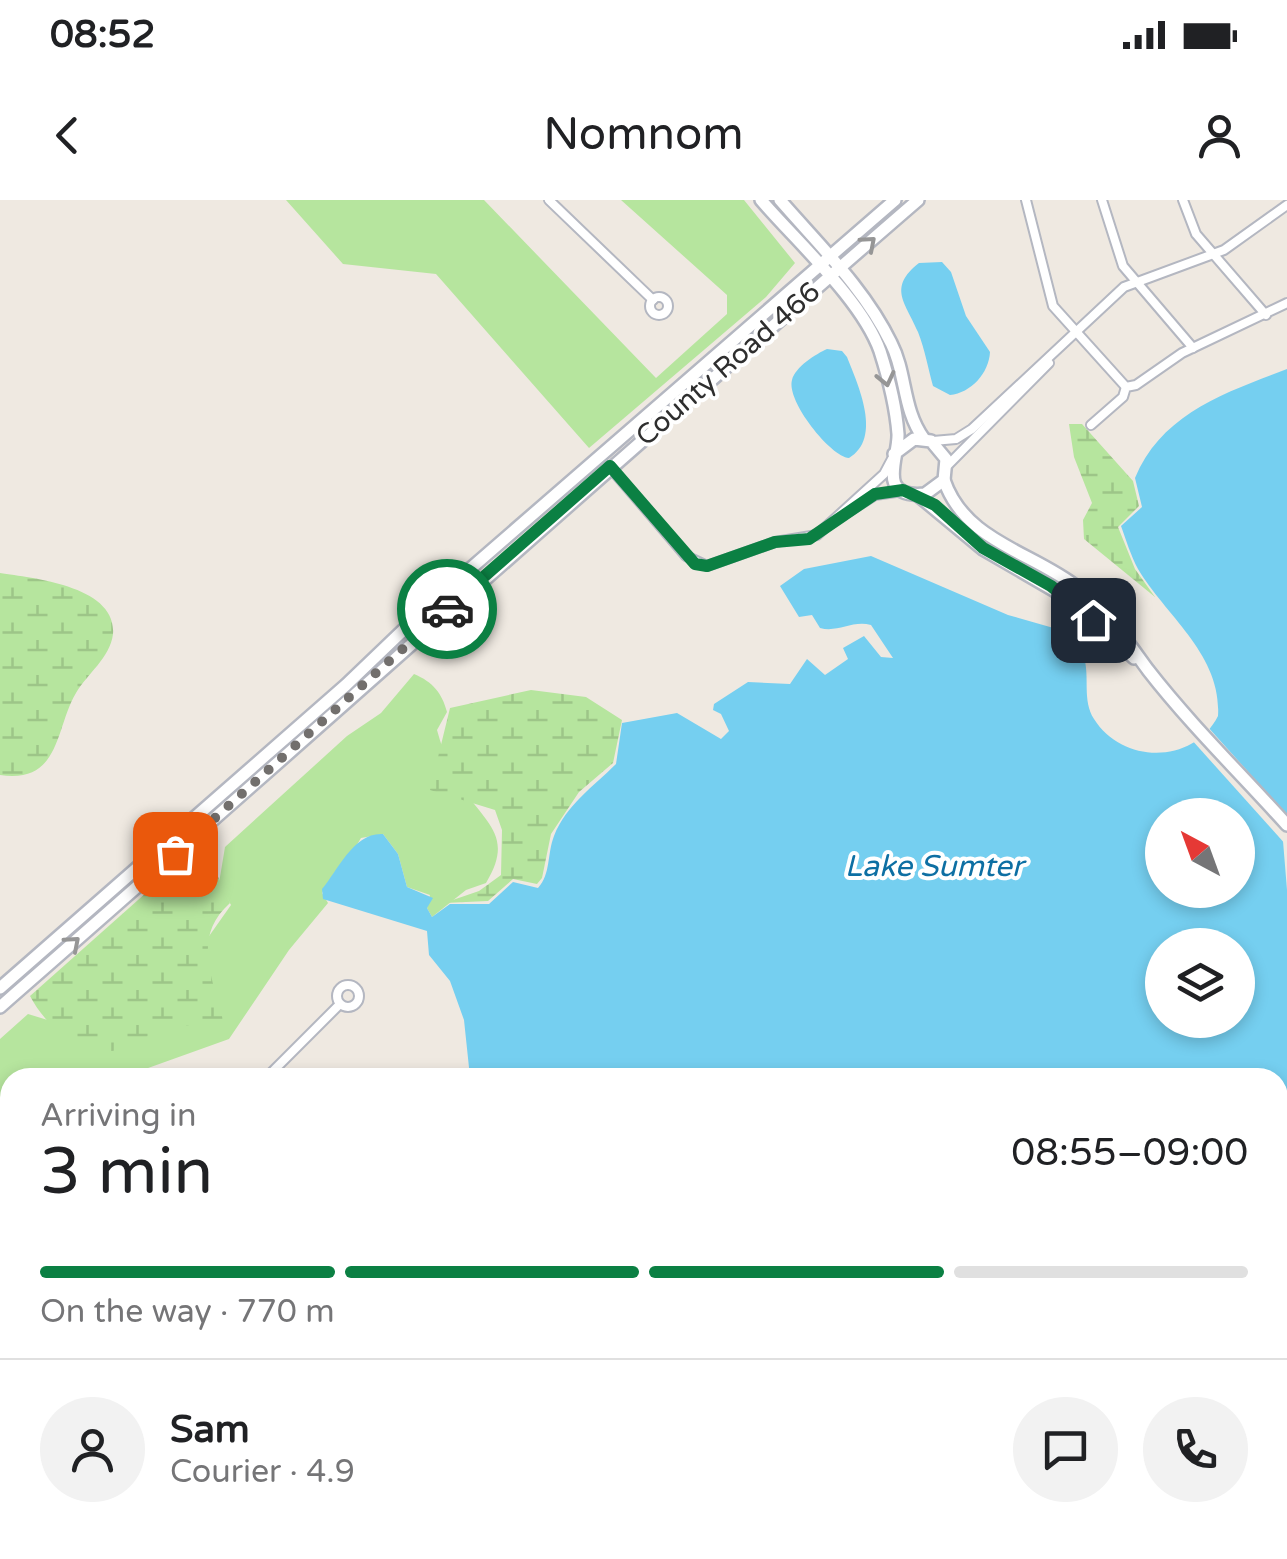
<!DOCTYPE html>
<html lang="en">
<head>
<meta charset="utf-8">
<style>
	:root { --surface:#fff; --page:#f2f2f2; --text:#202124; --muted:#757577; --line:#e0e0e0; --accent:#0b8043 }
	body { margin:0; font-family:"Varela Round",sans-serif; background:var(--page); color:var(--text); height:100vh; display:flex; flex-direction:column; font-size:38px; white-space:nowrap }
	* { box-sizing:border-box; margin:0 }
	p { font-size:32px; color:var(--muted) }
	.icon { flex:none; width:55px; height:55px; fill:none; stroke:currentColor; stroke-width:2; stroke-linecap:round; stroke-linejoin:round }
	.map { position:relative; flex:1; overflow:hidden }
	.panel { position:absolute; left:0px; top:868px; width:1288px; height:492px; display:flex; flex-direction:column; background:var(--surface); border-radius:30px 30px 0 0; box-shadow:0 5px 15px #0003 }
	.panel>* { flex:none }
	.needle { width:65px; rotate:319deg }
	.fabs { position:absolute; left:1145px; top:598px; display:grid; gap:20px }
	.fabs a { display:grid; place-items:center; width:110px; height:110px; border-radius:50%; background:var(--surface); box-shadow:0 5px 15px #0003; font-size:50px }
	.pin { position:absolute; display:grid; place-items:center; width:85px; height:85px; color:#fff; margin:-42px; border-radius:20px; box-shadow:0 5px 15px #0006 }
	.courier { position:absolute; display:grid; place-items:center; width:100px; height:100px; margin:-50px; border:8px solid #0b8043; border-radius:50%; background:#fff; color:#222; box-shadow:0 2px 12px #0007 }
	.head em { font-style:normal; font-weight:600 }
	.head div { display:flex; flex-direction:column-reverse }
	.head { display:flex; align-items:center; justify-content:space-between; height:170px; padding:0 40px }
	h1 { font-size:65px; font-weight:600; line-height:75px }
	.bar { display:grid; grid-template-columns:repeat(4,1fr); gap:15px 10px; align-content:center; height:120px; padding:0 40px }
	.bar i { height:12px; border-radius:8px; background:var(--line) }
	.bar .active { background:var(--accent) }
	.bar p { grid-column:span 4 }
	.line { display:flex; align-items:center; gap:25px; padding:0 40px; border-top:2px solid var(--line) }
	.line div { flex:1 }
	.round { display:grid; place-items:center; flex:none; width:105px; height:105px; border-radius:52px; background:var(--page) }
	.status { display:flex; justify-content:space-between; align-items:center; height:70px; padding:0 50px; background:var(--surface); direction:ltr }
	.status svg { height:28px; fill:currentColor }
	header { display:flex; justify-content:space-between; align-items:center; height:130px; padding:0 40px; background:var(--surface); font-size:45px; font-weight:600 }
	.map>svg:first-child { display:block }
</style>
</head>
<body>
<div class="status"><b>08:52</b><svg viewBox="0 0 49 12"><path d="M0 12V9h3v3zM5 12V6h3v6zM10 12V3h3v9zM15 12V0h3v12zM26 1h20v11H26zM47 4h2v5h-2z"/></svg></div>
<header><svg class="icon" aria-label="back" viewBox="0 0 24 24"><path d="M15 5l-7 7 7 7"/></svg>Nomnom<svg class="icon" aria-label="person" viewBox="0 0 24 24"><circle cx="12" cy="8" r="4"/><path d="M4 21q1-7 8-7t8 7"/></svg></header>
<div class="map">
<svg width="1287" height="1359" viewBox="0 0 1287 1359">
	<defs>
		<pattern id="wetland-marsh" width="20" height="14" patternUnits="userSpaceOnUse" patternTransform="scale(2.5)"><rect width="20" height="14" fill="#b6e59e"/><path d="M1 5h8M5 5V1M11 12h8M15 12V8" fill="none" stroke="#9dc588"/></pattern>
	</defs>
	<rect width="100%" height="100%" fill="#efe9e1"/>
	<g fill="#b6e59e">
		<polygon points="286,0 484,0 656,178 727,114 727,95 621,0 744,0 795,63 766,97 589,248 436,74 343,64"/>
		<path d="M 414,474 C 433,482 442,493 447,512 L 437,530 C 443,551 449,569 462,588 C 487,624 514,637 486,683 L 466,690 L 432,717 L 427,708 L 430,695 L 407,687 L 398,654 L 383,634 L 361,638 C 351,657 330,674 322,693 L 328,703 L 289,750 L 229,839 L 123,877 L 10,878 L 10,984 L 0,994 L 0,839 L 28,814 L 77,829 L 207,739 L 231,705 L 219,683 L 225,647 L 347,536 L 381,513 Z"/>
	</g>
	<g fill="url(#wetland-marsh)">
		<polygon points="1069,224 1082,224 1133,281 1139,306 1118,327 1135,369 1155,397 1084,339 1083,320 1092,303 1074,257"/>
		<path d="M 0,373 C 33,378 117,386 113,434 C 110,458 87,474 76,493 C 55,528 61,584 0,575 Z"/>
		<polygon points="531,490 586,497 622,520 613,563 579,592 551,634 542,678 537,684 513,679 488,701 444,703 479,691 501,675 502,630 495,610 430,590 450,508"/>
		<path d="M 198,659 L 210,659 L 230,703 C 192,737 212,776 223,820 C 203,827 179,823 162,830 C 146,835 127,851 111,851 C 74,850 46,826 30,796 L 174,668 Z"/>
		<polygon points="0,1215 10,1231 10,1350 24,1350 22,1359 0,1359"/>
	</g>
	<g fill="#75cff0" fill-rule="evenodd">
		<path d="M 942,62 L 951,72 L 966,116 L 990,152 C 989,173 971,193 950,195 L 933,186 C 928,168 925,150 918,132 C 906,103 887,88 919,63 Z"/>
		<path d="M 827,149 L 842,151 L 847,157 C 858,185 883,238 849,258 C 831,257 786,201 792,180 C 795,167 816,154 827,149 Z"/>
		<path d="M 1287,169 L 1287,632 L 1283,641 L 1287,690 L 1287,1021 L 1278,1027 L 1278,878 L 470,877 L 464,820 L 450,781 L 429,755 L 427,731 L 323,699 L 322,689 C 338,670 354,632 383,634 L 398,654 L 407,687 L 433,698 L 427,708 L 432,717 L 450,704 L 489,704 L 513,682 L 538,688 C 551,674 547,654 554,636 C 566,605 594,586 616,564 L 622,523 L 677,513 L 721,539 L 729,531 L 721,514 L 713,510 L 714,504 L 748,482 L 790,484 L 807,459 L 825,475 L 848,459 L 843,448 L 864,436 L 881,457 L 893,458 L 871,425 C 852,420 838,433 820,428 L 812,415 L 799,417 L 780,386 L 804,369 L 871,356 L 1008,415 L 1057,429 L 1084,457 C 1090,478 1082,500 1094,519 C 1123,565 1194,564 1218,516 C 1222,455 1166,416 1138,369 C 1131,356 1126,340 1121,326 L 1142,307 L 1135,278 C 1161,214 1226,192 1287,169 ZM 1162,615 L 1238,615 L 1238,690 L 1162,690 ZM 1162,745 L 1238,745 L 1238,820 L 1162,820 Z"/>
		<polygon points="794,1350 1184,1350 1185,1359 793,1359"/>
	</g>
	<polygon fill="#efe9e1" points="1207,526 1287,615 1287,646 1191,539"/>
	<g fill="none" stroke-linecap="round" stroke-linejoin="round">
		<g stroke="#b4b7c1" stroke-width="12">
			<g id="street">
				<polyline points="549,0 653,100"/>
				<polyline points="1026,0 1053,106 1126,187"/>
				<polyline points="1102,0 1123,66 1193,148"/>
				<polyline points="1183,0 1196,34 1266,115"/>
				<circle cx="659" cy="106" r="9"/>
				<polyline points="1091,225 1123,197 1126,187 1136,185 1182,153 1287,103"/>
				<polyline points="933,241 956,239 972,229 1124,87 1224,50 1287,5"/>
				<polyline points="609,266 686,356 707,366 775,342 817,335 884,274 892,259"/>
				<polyline points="947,266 1049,163"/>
				<polyline points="848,312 875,295 903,291"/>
				<circle cx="348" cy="796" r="11"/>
				<polyline points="266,878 340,804"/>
				<polyline points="1278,1095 1287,1084"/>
				<polyline points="1278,1299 1287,1308"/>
				<polyline points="594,1350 600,1359"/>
				<polyline points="174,1359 197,1350"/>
				<polyline points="338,1359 344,1350"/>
				<polyline points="484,1359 494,1350"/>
			</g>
		</g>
		<g stroke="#b4b7c1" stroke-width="16">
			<g id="secondary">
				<path d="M 761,0 C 797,42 862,100 880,151 C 888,176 896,208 898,234 C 899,258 875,299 925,294 L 944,280 L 946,259 L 931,241 L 914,239 L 894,254"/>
				<path d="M 780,0 C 819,45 865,89 891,143 C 907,174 902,209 924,239"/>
				<path d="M 944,280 C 965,342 1033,352 1078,388 C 1108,412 1126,440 1148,470 C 1190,524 1241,574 1287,625"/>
				<polyline points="919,296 983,349 1076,403 1134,458"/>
				<polyline points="0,788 346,485 440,395 895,0"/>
				<path d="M 0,807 C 307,539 609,267 918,0"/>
				<polyline points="1278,1127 1287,1131"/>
				<polyline points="214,1350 217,1359"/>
				<polyline points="1229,1359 1231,1350"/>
			</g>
		</g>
		<use href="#street" stroke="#fff" stroke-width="8"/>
		<use href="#secondary" stroke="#fff" stroke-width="11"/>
	</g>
	<defs><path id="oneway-chevron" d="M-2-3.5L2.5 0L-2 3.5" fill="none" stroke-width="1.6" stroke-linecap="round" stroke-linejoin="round" transform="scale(2.5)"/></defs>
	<g stroke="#969696">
		<use href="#oneway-chevron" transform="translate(869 43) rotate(-41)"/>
		<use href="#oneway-chevron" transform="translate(886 179) rotate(77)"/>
		<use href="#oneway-chevron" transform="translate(73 743) rotate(-41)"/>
	</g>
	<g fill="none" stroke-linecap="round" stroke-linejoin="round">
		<polyline stroke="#726f6d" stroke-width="10" stroke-dasharray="0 18" points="175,654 447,409"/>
		<polyline stroke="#0b8043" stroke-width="12" points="447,409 610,266 695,364 707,366 775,342 809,339 875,294 903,290 935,305 983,348 1051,386 1093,420"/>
	</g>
	<g text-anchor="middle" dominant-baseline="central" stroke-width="8" stroke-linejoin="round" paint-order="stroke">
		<g font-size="28" fill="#2e2e2e" stroke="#fff">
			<text transform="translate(728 164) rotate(-41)">County Road 466</text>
		</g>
		<g font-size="30" font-style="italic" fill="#0d6fa3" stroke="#fff">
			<text x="934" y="666">Lake Sumter</text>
		</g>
	</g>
</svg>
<div class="fabs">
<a><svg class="needle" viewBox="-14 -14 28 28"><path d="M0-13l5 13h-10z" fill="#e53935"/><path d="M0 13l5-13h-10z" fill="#757577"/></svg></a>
<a><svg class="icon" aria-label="layers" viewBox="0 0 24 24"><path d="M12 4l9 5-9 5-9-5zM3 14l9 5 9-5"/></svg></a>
</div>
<div class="pin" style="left:175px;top:654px;background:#ea580c"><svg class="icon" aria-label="bag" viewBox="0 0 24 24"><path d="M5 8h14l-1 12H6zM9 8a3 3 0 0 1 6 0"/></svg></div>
<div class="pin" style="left:1093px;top:420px;background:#1f2937"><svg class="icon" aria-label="home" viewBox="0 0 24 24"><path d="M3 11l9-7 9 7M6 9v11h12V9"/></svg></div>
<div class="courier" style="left:447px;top:409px"><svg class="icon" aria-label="car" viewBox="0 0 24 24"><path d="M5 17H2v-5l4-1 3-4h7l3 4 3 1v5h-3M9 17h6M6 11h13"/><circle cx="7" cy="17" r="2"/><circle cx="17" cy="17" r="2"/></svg></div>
<section class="panel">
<div class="head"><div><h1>3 min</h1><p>Arriving in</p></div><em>08:55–09:00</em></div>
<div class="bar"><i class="active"></i><i class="active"></i><i class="active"></i><i></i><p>On the way · 770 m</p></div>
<div class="line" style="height:180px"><a class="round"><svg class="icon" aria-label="person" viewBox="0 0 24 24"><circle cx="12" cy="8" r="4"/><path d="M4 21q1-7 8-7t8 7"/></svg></a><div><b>Sam</b><p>Courier · 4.9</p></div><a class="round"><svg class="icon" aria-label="chat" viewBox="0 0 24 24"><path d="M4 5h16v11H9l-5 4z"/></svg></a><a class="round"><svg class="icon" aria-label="phone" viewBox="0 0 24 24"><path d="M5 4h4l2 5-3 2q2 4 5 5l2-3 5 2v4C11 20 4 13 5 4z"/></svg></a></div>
</section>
</div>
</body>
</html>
